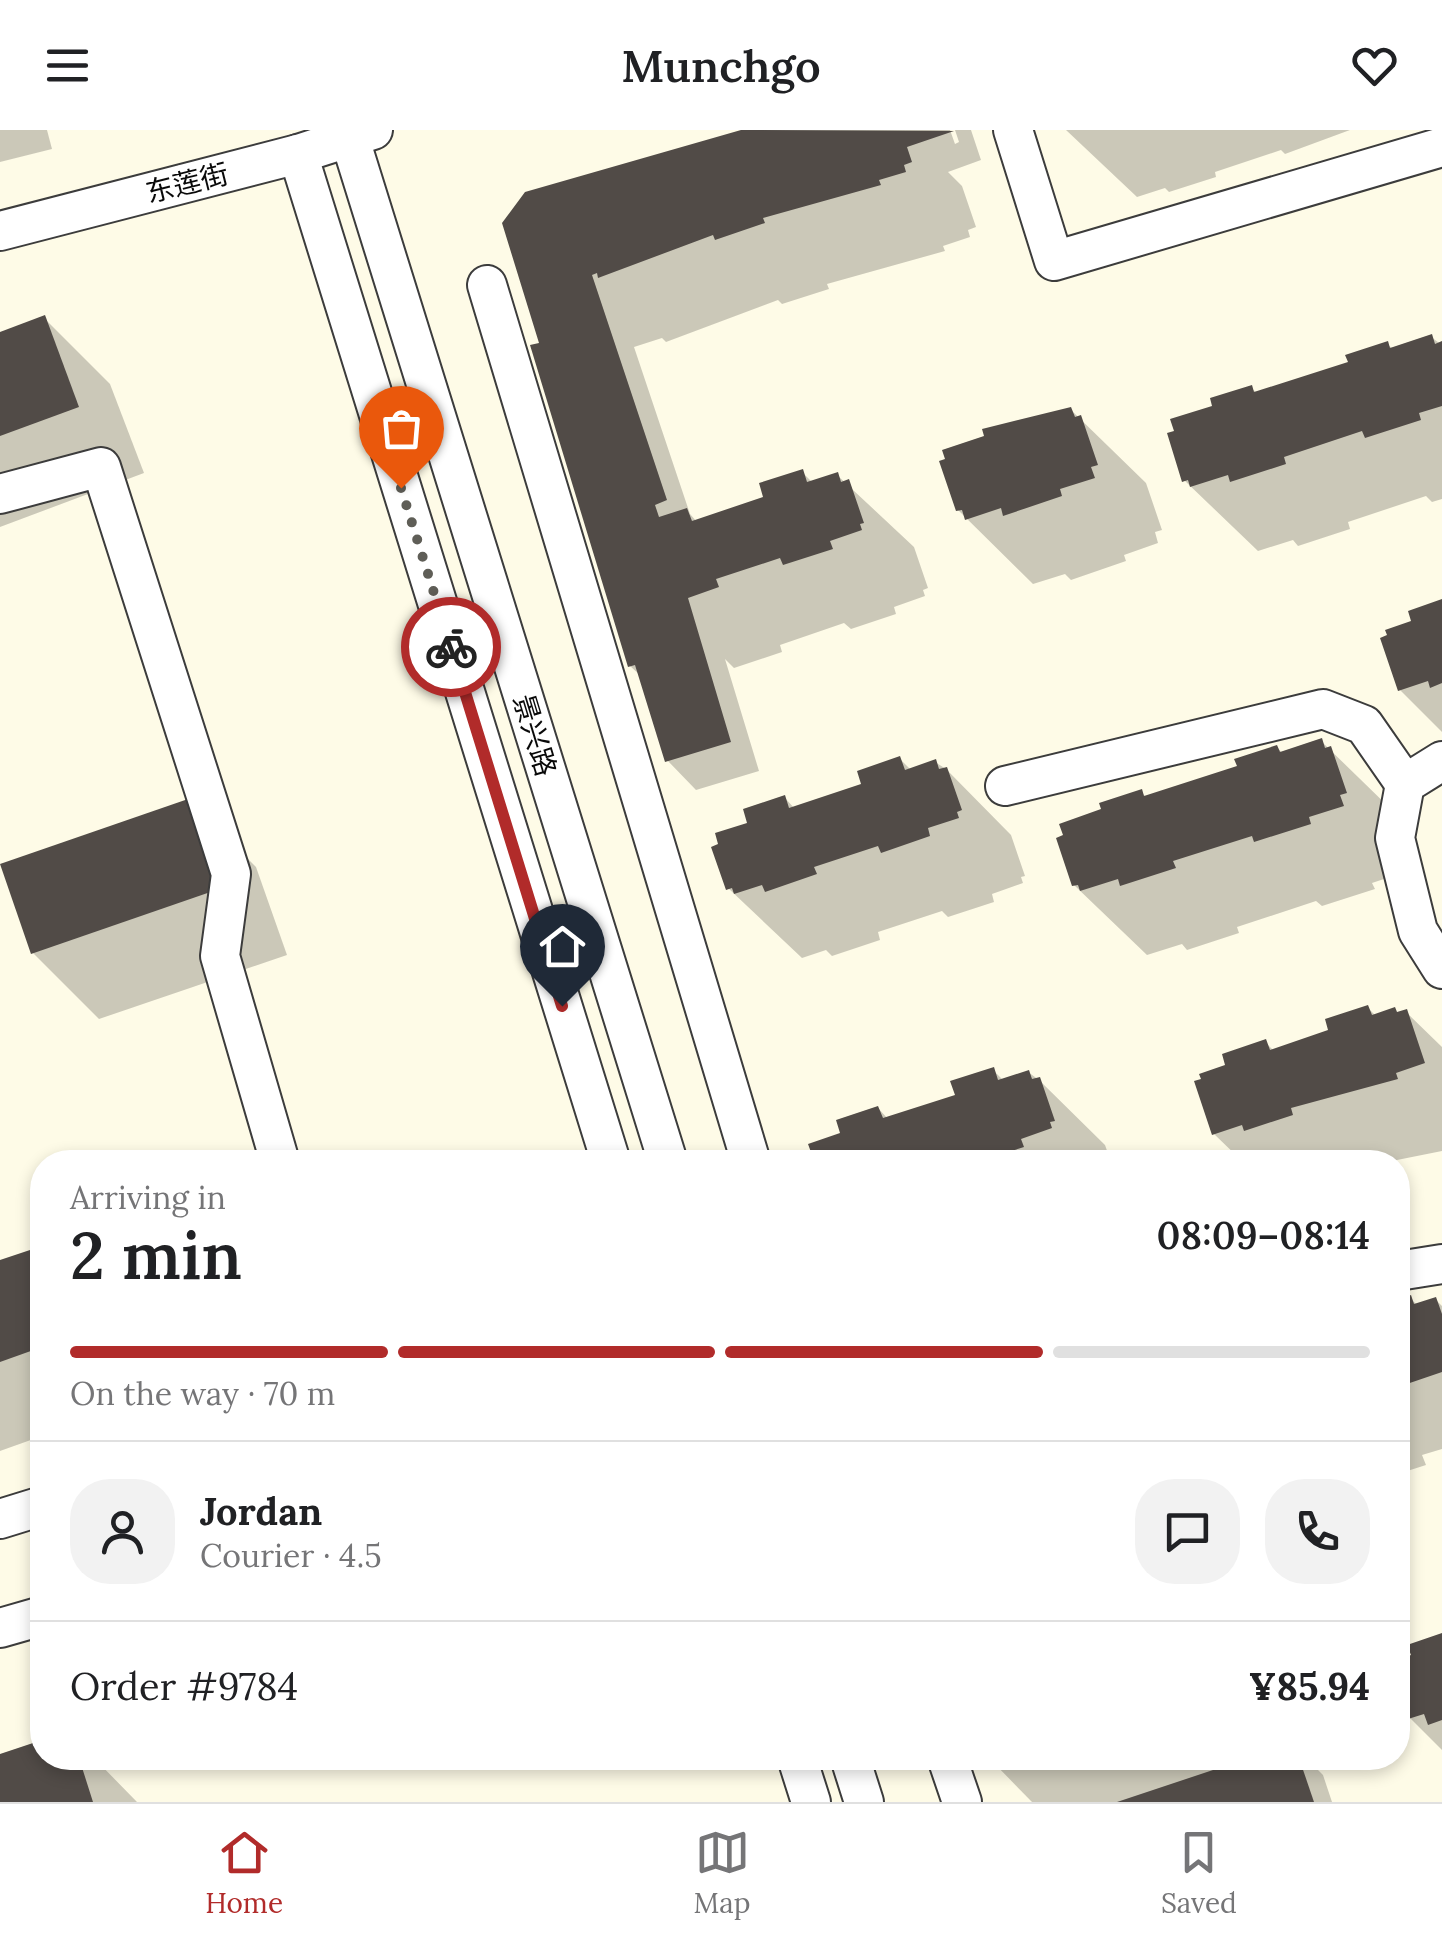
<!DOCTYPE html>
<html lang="en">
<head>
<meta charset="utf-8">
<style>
	:root { --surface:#fff; --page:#f2f2f2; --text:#202124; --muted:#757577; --line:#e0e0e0; --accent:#b12b2a }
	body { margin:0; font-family:Lora,"Noto Sans SC",serif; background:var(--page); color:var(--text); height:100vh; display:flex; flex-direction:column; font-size:38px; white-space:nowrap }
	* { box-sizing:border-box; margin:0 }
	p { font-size:32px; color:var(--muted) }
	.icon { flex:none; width:55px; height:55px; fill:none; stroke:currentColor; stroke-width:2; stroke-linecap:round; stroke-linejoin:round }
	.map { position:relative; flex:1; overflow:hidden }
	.drawer { position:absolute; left:30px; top:1020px; width:1380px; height:620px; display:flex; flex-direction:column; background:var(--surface); border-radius:40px; box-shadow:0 5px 15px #0003 }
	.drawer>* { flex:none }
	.pin { position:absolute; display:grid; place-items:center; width:85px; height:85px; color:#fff; margin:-102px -42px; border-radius:50% 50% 50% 0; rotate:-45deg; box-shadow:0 0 10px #0007 }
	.pin .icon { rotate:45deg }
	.courier { position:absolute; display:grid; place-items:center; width:100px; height:100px; margin:-50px; border:8px solid #b12b2a; border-radius:50%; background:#fff; color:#222; box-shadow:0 2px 12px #0007 }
	.headline em { font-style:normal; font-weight:600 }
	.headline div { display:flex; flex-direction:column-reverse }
	.headline { display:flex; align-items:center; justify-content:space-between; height:170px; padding:0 40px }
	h1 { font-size:65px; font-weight:600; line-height:75px }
	.bar { display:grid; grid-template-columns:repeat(4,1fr); gap:15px 10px; align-content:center; height:120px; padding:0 40px }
	.bar i { height:12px; border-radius:8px; background:var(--line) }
	.bar .on { background:var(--accent) }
	.bar p { grid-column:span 4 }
	.line { display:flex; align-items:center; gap:25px; padding:0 40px; border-top:2px solid var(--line) }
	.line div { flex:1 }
	.round { display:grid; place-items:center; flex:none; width:105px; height:105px; border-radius:40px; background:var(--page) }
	header { display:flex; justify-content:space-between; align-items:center; height:130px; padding:0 40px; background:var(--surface); font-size:45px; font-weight:600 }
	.dock { display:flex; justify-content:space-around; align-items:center; height:140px; border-top:2px solid var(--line); background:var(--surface); font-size:28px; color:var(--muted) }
	.dock a { display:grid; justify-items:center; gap:5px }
	.dock .on { color:var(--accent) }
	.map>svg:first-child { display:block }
</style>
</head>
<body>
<header><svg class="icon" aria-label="menu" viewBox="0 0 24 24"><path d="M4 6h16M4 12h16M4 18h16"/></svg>Munchgo<svg class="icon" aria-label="heart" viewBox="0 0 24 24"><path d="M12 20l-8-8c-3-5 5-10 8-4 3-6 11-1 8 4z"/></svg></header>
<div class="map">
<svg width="1442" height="1672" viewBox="0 0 1442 1672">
	<rect width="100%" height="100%" fill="#fefbe7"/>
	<g fill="#0003">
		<polygon points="0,0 47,0 52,19 0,32"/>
		<polygon points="750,0 950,0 955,14 959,12 955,0 971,0 981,30 948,42 962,56 976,97 968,100 970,107 943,116 945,121 827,154 829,159 782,174 778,170 666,212 662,208 634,217 690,384 697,392 767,368 802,342 813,353 837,345 914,417 928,458 923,460 925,466 894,477 896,484 851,499 844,493 780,515 782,522 734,538 725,529 759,641 696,660 667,630 641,546 630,536 542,214 526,64"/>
		<polygon points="1066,0 1350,0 1285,24 1281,20 1215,42 1216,47 1169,62 1165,58 1137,67"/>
		<polygon points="44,188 110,254 144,343 0,397 0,204"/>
		<polygon points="1431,207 1442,215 1442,369 1432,372 1426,366 1348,392 1350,399 1298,416 1293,410 1258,421 1185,351 1215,277 1251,258 1257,263 1351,233 1387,214 1393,219"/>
		<polygon points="1071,280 1146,353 1162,400 1155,402 1158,413 1124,425 1126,431 1071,450 1065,444 1033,454 958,380 987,308 985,301"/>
		<polygon points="1442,471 1442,602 1400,560 1414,493"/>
		<polygon points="1321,611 1396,684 1408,741 1372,753 1375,759 1322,776 1316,771 1237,797 1239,803 1187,820 1182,814 1147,825 1074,755 1067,707 1104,681 1141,662 1147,668 1240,638 1277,617 1283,624"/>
		<polygon points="900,629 911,640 935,632 946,639 1011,705 1025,746 1021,747 1023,753 992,764 994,772 948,787 942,781 878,802 880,810 832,826 826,820 802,828 728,758 750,695 785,668 795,679 864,656"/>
		<polygon points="190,671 256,737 287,825 99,889 33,823"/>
		<polygon points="1368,878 1376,886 1406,882 1442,917 1442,1021 1387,1032 1243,1032 1214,1004 1229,936 1265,912 1274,921 1332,901"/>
		<polygon points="993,940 1004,951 1028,942 1039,950 1105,1015 1111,1032 809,1032 808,1029 878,978 888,989 958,966"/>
		<polygon points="42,1118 42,1306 0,1321 0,1133"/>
		<polygon points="1410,1168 1418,1176 1436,1170 1442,1176 1442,1319 1422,1325 1426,1335 1398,1344 1398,1172"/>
		<polygon points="1442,1506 1442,1620 1410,1588 1398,1550 1398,1532 1414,1527"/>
		<polygon points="42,1613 42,1628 94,1628 137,1672 0,1672 0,1626"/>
		<polygon points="989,1628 1306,1628 1323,1645 1332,1672 1032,1672"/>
	</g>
	<g fill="#514b47">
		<polygon points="741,0 954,1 907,17 912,32 904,35 906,42 879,50 881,55 763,88 765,93 715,110 713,105 598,148 597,143 592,145 667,370 655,375 659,387 687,378 692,391 763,367 759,353 803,339 807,352 838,342 841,352 849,349 864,393 860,394 862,400 830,411 833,419 783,435 780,428 716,449 719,457 688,468 731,612 665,632 635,535 628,537 530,215 539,213 502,93 525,62"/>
		<polygon points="45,185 79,277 0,306 0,202"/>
		<polygon points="1432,204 1435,214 1442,211 1442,276 1419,283 1421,290 1365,308 1362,301 1284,327 1286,334 1230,352 1228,345 1190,357 1188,350 1182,352 1167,303 1174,301 1170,289 1212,276 1210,268 1252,255 1254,262 1348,232 1345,225 1388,211 1390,218"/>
		<polygon points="1071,277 1075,287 1081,285 1098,335 1091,337 1095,348 1060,359 1062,366 1003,386 1001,378 965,390 962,380 956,381 939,331 945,329 942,320 984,306 982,299"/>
		<polygon points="1442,469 1442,553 1430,558 1428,551 1398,561 1380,508 1387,505 1385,500 1411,491 1408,481"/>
		<polygon points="1322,608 1325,618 1331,616 1347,663 1340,665 1344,676 1309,687 1311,694 1254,712 1252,706 1173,731 1176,738 1120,756 1118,749 1080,761 1078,755 1072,756 1056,708 1063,705 1059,694 1101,679 1099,673 1142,659 1144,666 1237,636 1234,629 1277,615 1280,622"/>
		<polygon points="900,626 905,640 936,629 939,639 947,637 962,680 957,682 959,688 928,698 930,706 881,723 878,716 814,737 817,744 765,762 762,755 734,764 732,758 726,760 711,717 718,714 715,703 747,693 743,679 785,665 789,678 861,654 857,641"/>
		<polygon points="191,668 222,758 31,824 0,734"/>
		<polygon points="1368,875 1372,885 1395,877 1397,882 1407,879 1425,933 1396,943 1398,949 1291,978 1293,985 1244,1001 1242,995 1212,1005 1194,951 1201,949 1199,944 1225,935 1222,924 1266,909 1270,920 1328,900 1325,889"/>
		<polygon points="994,937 998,950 1029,940 1032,949 1040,947 1055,991 1050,992 1052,998 1021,1009 1024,1017 976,1032 972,1026 951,1032 807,1032 805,1027 812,1025 808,1014 840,1003 836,990 878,976 883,988 955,965 950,951"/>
		<polygon points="42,1116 42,1217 0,1232 0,1130"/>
		<polygon points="1411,1165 1414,1174 1436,1167 1442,1184 1442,1242 1398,1257 1398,1170"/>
		<polygon points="1442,1503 1442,1590 1428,1595 1424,1584 1408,1589 1398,1558 1398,1530 1411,1525 1407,1515"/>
		<polygon points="42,1610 42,1628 79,1628 93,1672 0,1672 0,1624"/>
		<polygon points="1249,1628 1299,1628 1314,1672 1117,1672"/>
	</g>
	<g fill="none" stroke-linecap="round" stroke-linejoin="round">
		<g stroke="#3c3c3c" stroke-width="42">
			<g id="minor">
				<polyline points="1013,0 1054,131 1442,17"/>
				<polyline points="349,6 668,1032"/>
				<polyline points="298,24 611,1032"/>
				<polyline points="0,101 298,24 373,0"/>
				<polyline points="487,155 751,1032"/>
				<polyline points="0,364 101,337 231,744 220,826 280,1032"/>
				<polyline points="1442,631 1405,654 1395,708 1418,801 1442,839"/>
				<polyline points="1005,656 1323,579 1364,595 1405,654"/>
				<polyline points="1398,1141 1442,1134"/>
				<polyline points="0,1389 42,1376"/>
				<polyline points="0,1498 42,1486"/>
				<polyline points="797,1628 811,1672"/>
				<polyline points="850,1628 864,1672"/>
				<polyline points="947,1628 962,1672"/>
			</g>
		</g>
		<use href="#minor" stroke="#fff" stroke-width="38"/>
	</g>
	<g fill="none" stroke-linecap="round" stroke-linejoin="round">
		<polyline stroke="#5f5e57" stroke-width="10" stroke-dasharray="0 18" points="401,358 451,517"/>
		<polyline stroke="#b12b2a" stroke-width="12" points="451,517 562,876"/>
	</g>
	<g text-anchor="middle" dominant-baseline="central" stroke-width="10" stroke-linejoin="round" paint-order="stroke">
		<g font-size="28" fill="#090909" stroke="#fff">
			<text transform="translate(187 53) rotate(-14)">东莲街</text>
			<text transform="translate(535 605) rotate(73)">景兴路</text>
		</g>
	</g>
</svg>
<div class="pin" style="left:401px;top:358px;background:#ea580c"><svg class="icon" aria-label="bag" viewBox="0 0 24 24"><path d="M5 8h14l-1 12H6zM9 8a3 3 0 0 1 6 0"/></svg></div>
<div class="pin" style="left:562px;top:876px;background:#1f2937"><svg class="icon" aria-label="home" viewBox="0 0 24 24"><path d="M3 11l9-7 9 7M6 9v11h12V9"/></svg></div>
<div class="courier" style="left:451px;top:517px"><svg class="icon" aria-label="bike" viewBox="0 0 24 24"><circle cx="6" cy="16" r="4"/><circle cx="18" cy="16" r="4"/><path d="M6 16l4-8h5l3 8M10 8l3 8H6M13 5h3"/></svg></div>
<section class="drawer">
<div class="headline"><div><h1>2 min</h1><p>Arriving in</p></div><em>08:09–08:14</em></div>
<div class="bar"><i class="on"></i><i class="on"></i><i class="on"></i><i></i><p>On the way · 70 m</p></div>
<div class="line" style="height:180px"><a class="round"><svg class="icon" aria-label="person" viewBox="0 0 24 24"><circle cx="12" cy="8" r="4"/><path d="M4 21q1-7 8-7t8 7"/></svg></a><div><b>Jordan</b><p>Courier · 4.5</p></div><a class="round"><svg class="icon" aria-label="chat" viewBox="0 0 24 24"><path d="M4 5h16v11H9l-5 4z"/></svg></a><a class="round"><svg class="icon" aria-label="phone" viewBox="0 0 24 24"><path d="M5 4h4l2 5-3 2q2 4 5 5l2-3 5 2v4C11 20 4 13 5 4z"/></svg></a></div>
<div class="line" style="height:130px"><div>Order #9784</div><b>¥85.94</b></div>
</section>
</div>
<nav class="dock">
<a class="on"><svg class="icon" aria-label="home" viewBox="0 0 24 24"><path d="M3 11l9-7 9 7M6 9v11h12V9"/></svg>Home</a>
<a><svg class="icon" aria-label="map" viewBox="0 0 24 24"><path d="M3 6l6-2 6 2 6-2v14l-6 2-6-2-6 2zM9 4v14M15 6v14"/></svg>Map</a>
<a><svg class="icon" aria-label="saved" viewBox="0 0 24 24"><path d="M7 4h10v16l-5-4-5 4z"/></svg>Saved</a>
</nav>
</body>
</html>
